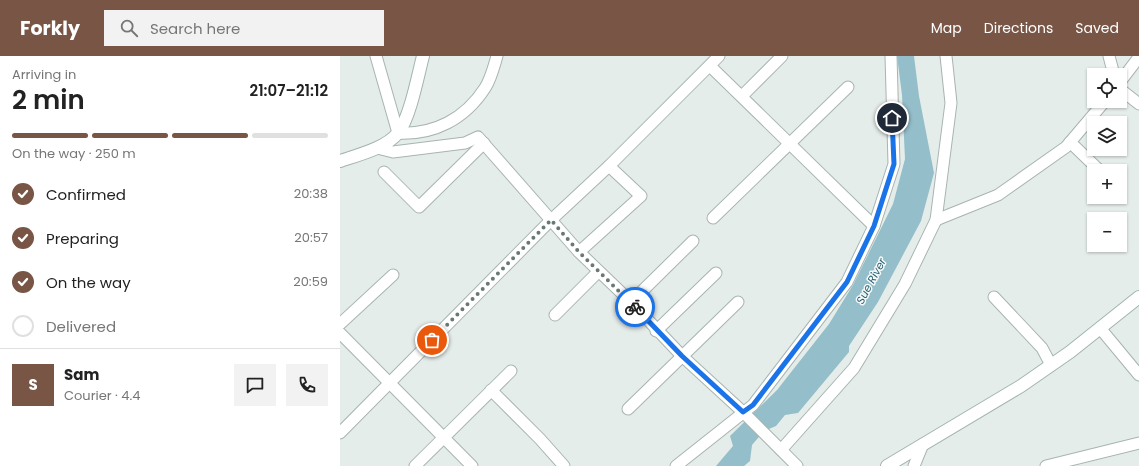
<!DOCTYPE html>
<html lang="en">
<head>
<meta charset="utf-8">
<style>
	:root { --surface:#fff; --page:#f2f2f2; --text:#222; --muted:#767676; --line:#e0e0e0; --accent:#785545 }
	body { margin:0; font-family:Poppins,sans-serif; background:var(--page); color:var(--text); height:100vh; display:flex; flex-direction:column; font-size:15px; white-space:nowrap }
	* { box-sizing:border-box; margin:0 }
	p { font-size:13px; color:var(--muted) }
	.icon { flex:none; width:22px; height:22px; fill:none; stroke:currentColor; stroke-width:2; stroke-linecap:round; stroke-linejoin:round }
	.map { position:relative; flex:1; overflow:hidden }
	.details { display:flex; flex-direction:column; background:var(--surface); width:340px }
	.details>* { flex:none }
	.fabs { position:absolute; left:747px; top:12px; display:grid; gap:8px }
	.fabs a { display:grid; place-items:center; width:40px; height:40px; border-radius:0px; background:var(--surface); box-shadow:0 1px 3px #0004; font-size:20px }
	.pin { position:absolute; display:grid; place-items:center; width:34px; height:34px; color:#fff; margin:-17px; border:2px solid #fff; border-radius:50%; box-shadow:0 1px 4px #0007 }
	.courier { position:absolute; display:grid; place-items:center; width:40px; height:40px; margin:-20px; border:3px solid #1a73e8; border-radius:50%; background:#fff; color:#222; box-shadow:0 1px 5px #0007 }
	.head em { font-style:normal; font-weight:600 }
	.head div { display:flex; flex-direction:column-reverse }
	.head { display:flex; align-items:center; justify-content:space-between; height:68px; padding:0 12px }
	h1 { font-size:26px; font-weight:600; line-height:30px }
	.bar { display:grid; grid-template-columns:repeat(4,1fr); gap:6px 4px; align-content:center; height:48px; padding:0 12px }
	.bar i { height:5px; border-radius:3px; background:var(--line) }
	.bar .on { background:var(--accent) }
	.bar p { grid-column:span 4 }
	.line { display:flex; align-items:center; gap:10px; padding:0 12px; border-top:1px solid var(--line) }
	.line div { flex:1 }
	.round { display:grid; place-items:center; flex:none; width:42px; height:42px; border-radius:0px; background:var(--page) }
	ol { padding:0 12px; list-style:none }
	li { display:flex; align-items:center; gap:12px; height:44px }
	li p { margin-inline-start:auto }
	li .icon { padding:4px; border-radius:50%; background:var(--accent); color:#fff; stroke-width:4 }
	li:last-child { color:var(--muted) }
	li i { width:22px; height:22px; border:2px solid var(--line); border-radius:50% }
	header { display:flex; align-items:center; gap:24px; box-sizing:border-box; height:56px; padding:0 20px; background:var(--accent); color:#fff }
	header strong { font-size:19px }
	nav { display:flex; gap:22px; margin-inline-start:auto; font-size:14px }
	.search { width:280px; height:36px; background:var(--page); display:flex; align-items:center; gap:10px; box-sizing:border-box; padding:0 14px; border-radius:0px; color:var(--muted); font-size:15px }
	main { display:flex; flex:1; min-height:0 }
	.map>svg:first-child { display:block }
</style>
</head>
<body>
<header>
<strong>Forkly</strong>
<div class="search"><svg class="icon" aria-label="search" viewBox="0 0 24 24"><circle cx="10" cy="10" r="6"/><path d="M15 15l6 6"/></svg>Search here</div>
<nav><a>Map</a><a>Directions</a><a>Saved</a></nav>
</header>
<main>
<section class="details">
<div class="head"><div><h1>2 min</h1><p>Arriving in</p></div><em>21:07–21:12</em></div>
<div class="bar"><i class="on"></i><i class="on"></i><i class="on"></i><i></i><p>On the way · 250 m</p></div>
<ol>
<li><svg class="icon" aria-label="check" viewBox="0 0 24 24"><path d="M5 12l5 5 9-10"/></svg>Confirmed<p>20:38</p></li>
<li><svg class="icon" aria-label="check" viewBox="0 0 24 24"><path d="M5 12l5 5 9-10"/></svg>Preparing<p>20:57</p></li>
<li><svg class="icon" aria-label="check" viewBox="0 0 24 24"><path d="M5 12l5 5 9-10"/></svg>On the way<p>20:59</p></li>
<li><i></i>Delivered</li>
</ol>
<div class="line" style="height:72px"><b class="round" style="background:var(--accent);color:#fff">S</b><div><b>Sam</b><p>Courier · 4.4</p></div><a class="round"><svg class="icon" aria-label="chat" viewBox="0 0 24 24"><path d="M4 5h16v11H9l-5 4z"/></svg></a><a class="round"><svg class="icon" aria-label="phone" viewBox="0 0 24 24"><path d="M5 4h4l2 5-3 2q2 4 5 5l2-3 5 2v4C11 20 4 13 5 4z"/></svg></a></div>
</section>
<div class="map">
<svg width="799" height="410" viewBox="0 0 799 410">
	<rect width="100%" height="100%" fill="#e5edea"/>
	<polygon fill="#94beca" points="557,0 574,0 579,40 594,117 581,165 538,246 509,290 509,296 458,357 445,359 436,370 424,375 412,389 410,405 404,410 376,410 393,390 390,380 437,334 489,268 513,229 553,148 565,103 562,39"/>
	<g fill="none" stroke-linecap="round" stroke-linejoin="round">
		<g stroke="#a8b4b1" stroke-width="13">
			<g id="street">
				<path d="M 36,0 L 58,77 C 94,79 125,63 145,32 C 151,23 154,10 157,0"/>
				<polyline points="769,0 774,19"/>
				<polyline points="370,10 534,170"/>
				<polyline points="780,26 799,1"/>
				<polyline points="780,33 799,48"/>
				<polyline points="402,40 442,0"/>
				<polyline points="730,86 760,115"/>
				<polyline points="37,92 53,96 125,87 138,81 239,196 291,246 342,300 403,356 457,410"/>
				<polyline points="44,116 79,151 144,87"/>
				<polyline points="373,162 508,31"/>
				<polyline points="596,164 658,139 726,91 765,45"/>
				<polyline points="239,196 301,140 269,110"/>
				<polyline points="654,241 702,292 711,309"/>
				<polyline points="291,246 353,185"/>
				<polyline points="215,259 258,216"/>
				<polyline points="0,268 53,219"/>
				<polyline points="760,272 799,319"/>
				<polyline points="316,275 376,217"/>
				<polyline points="0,277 132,410"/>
				<polyline points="151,334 200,383 224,410"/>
				<polyline points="288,353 398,246"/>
				<polyline points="0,377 211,164 269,110 379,0"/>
				<polyline points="441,394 514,312 565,228 596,164 611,47 606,0"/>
				<polyline points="75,410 171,315"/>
				<polyline points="336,410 413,349 507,226 534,170 554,108 551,0"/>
				<polyline points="574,410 583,388"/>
				<polyline points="706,410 799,387"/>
			</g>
		</g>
		<g stroke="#a2b4af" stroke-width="14">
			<g id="secondary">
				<path d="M 0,105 C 18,99 46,92 58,77 C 70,62 78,19 83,0"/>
				<polyline points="547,410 681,330 730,296 799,241"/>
			</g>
		</g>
		<use href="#street" stroke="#fff" stroke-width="11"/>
		<use href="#secondary" stroke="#fff" stroke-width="12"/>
	</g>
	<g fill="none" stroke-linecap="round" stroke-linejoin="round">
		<polyline stroke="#697a76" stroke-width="4" stroke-dasharray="0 7.2" points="92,284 211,164 239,196 295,251"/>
		<polyline stroke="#1a73e8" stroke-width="5" points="295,251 342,300 403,356 413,349 507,226 534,170 554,108 552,62"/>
	</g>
	<g text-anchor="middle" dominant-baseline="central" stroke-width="3" stroke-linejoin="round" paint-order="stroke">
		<g font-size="11" font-style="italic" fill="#276071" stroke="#f5f9f8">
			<text transform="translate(531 225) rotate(-62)">Sue River</text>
		</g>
	</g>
</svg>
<div class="fabs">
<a><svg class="icon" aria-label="locate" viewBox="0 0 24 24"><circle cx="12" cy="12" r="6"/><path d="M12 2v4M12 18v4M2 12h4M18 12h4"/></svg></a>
<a><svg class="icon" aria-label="layers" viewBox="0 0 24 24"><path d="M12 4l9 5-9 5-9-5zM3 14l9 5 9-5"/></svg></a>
<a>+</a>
<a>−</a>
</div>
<div class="pin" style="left:92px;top:284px;background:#ea580c"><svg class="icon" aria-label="bag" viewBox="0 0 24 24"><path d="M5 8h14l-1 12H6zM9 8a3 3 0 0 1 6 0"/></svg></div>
<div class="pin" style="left:552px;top:62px;background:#1f2937"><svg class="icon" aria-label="home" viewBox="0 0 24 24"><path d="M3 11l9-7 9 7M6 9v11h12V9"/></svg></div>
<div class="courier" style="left:295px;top:251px"><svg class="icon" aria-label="bike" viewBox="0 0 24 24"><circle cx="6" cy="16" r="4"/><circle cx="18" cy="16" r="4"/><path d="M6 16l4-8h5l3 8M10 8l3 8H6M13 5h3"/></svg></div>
</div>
</main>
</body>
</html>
